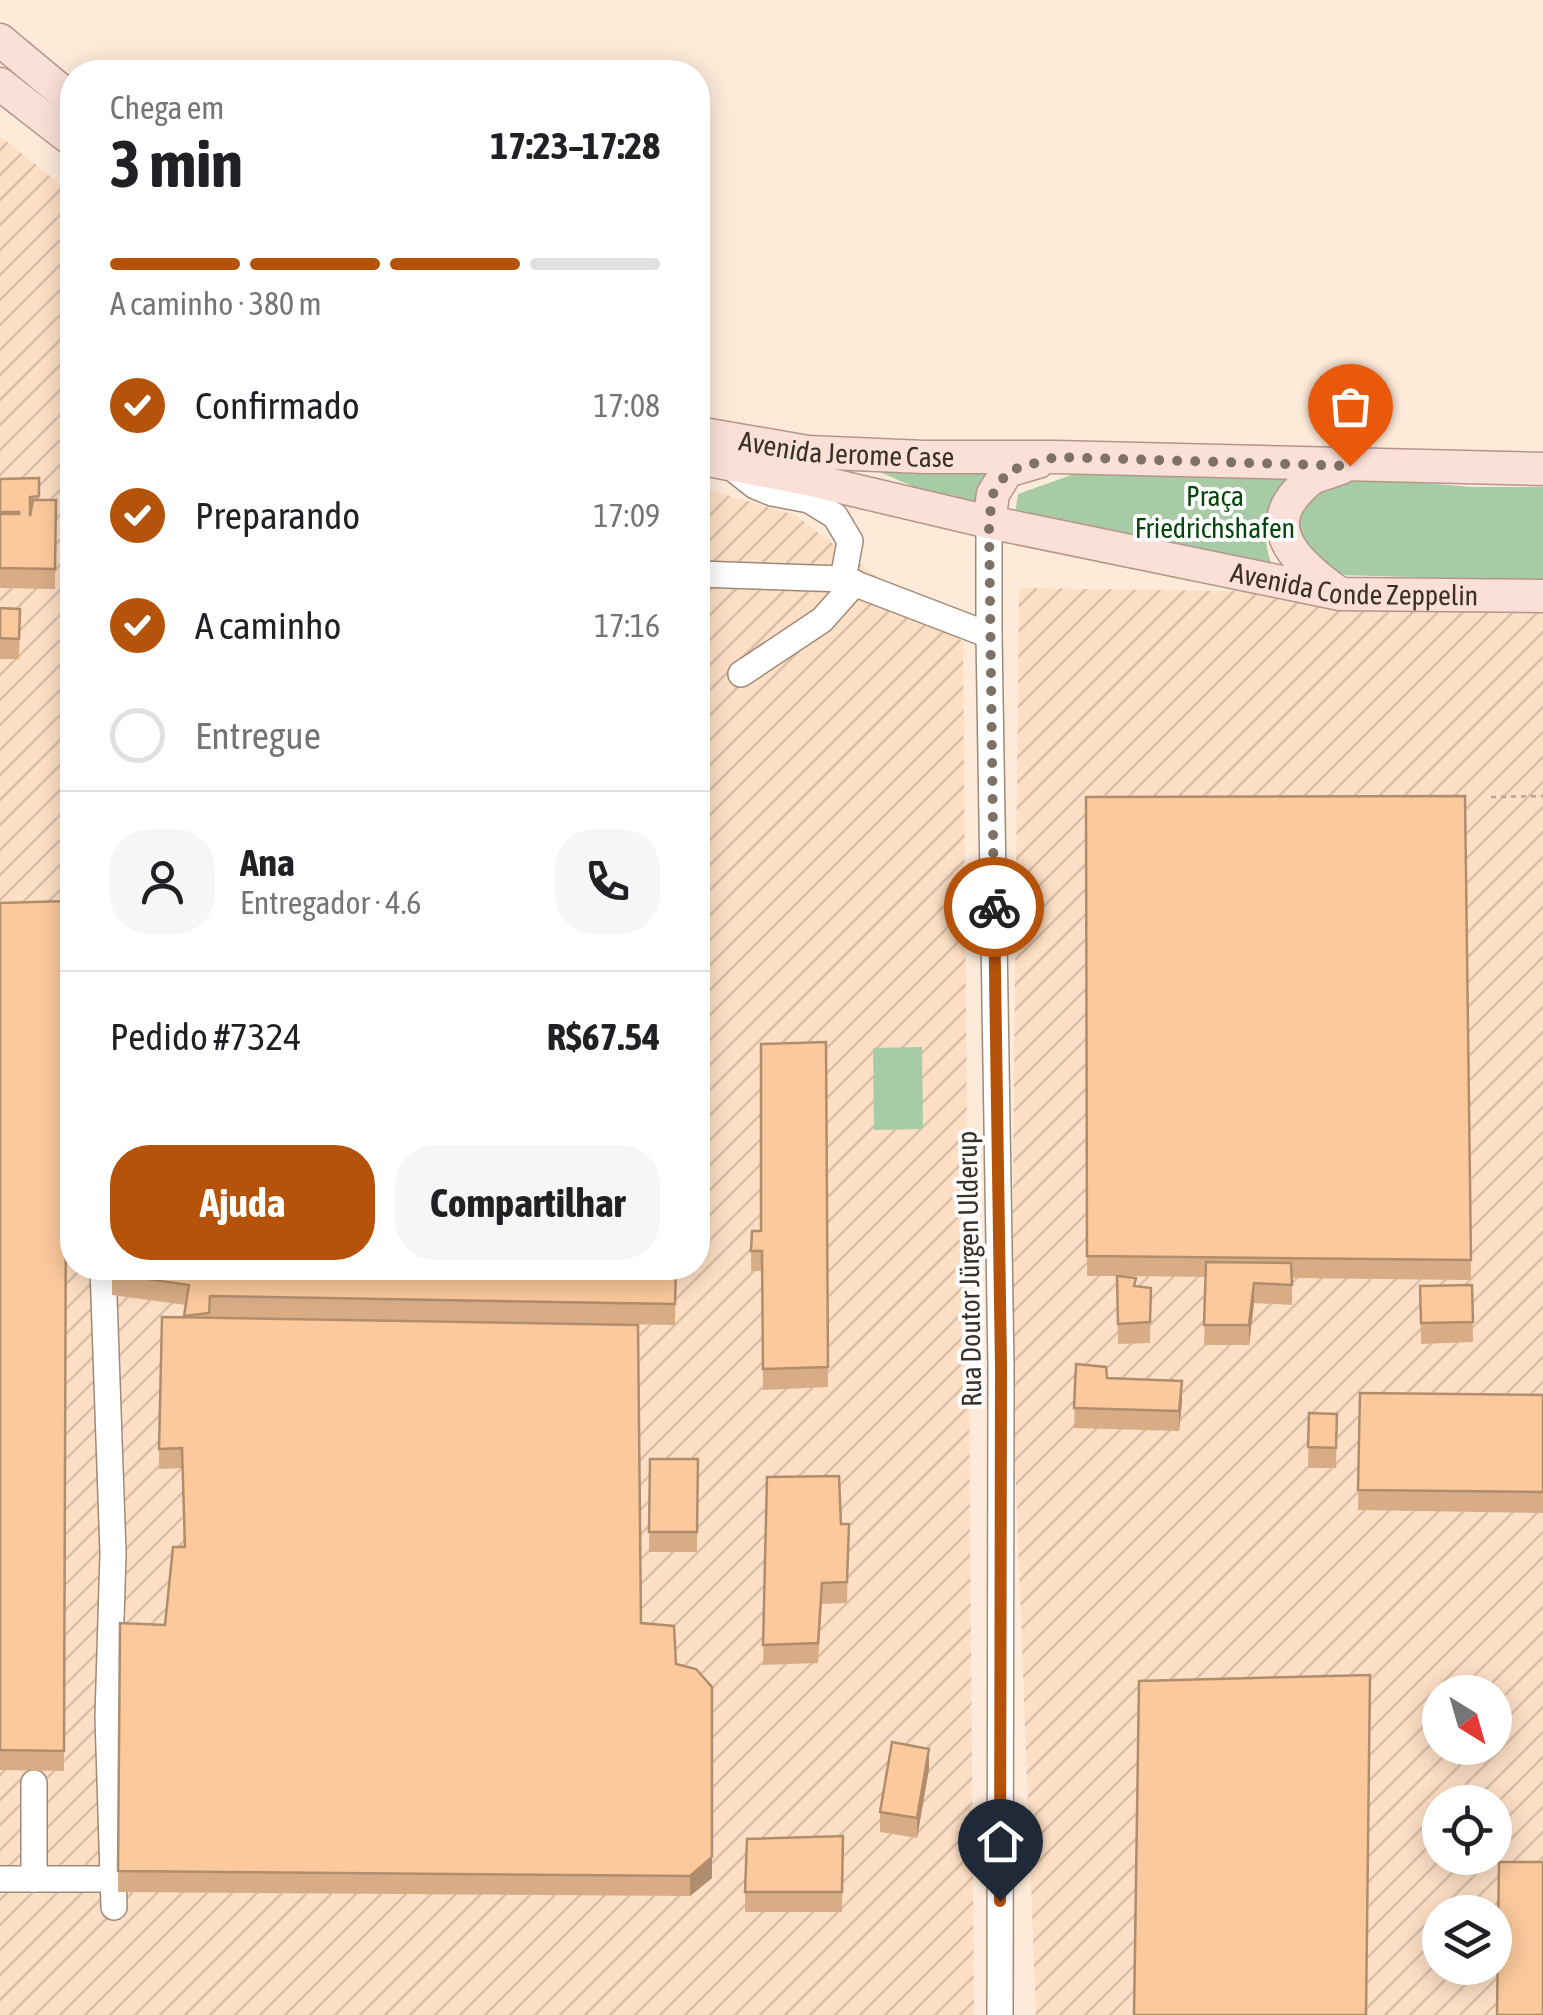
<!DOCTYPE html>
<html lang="pt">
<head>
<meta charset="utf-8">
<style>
	:root { --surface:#fff; --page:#f6f6f6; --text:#202124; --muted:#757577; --line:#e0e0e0; --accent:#b45309 }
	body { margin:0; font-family:"Asap Condensed",sans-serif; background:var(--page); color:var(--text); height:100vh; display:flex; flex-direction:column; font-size:38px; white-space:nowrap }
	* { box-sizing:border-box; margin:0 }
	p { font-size:32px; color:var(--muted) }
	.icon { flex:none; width:55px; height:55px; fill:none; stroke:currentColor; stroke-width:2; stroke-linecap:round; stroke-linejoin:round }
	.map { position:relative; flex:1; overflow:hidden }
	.drawer { position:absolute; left:60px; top:60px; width:650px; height:1220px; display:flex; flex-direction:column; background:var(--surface); border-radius:40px; box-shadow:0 5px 25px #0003 }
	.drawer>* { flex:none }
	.needle { width:65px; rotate:143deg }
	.fabs { position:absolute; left:1422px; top:1675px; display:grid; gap:20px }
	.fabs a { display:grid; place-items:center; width:90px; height:90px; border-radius:50%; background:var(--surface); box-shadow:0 5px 25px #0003; font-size:50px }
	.pin { position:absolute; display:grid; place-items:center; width:85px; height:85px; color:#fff; margin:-102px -42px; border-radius:50% 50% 50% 0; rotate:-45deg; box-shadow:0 0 10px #0007 }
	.pin .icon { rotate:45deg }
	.courier { position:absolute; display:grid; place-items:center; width:100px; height:100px; margin:-50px; border:8px solid #b45309; border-radius:50%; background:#fff; color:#222; box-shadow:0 2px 12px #0007 }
	.head em { font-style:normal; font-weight:700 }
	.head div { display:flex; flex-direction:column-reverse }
	.head { display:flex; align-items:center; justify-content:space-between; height:170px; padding:0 50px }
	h1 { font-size:65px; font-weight:700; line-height:75px }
	.bar { display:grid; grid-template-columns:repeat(4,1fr); gap:15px 10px; align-content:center; height:120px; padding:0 50px }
	.bar i { height:12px; border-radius:8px; background:var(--line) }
	.bar .on { background:var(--accent) }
	.bar p { grid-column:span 4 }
	.line { display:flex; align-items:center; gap:25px; padding:0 50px; border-top:2px solid var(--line) }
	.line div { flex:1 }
	.round { display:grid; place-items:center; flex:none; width:105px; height:105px; border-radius:40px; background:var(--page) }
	ol { padding:0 50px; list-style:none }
	li { display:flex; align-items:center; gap:30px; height:110px }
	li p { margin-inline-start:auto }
	li .icon { padding:10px; border-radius:50%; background:var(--accent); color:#fff; stroke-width:4 }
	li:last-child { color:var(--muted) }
	li i { width:55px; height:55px; border:5px solid var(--line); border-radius:50% }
	.action { display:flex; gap:20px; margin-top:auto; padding:20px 50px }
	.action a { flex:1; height:115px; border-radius:40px; background:var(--accent); color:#fff; font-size:40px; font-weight:700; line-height:115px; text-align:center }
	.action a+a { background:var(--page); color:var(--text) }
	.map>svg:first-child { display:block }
</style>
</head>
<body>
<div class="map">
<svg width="1543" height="2015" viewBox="0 0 1543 2015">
	<defs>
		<pattern id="industrial-furrows" width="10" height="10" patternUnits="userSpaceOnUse" patternTransform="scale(2.5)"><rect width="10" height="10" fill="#fddfc5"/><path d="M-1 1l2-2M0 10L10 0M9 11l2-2" fill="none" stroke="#dac0a9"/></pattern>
	</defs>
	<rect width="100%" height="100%" fill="#fdead9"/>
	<g fill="url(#industrial-furrows)" fill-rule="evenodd">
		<polygon points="0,136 72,194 72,1268 698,1268 698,487 795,515 963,642 974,2015 0,2015"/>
		<path d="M 1019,588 L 1543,596 L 1543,2015 L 1036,2015 L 1011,1356 ZM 1440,1692 L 1495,1692 L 1495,1748 L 1440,1748 ZM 1440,1802 L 1495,1802 L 1495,1858 L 1440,1858 ZM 1440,1912 L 1495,1912 L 1495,1968 L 1440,1968 Z"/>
	</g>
	<g fill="#a7cba5">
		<path d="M 1165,461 L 1303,473 C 1266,499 1258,520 1271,563 L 1015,514 L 1018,494 L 1074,474 Z"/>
		<polygon points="875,470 995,471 972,512"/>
		<polygon points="1338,476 1472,487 1543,487 1543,581 1341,575 1293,543 1303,505"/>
		<polygon points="922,1047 923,1129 874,1130 873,1048"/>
	</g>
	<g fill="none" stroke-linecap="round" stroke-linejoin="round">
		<g stroke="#9f8a77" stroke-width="28">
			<g id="minor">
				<polyline points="731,467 755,486 772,493 809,500 835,516 850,541 843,579"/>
				<polyline points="989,522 989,635 1001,1367 1000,2015"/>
				<polyline points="698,574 843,579 989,635"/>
				<polyline points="741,674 822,620 855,583"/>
				<polyline points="103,1268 113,1553 108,1717 114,1907"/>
				<polyline points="34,1783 34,1879"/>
				<polyline points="0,1879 113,1879"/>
			</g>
		</g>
		<g stroke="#b5958a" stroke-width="35">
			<g id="major">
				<polyline points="0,40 72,100"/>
				<polyline points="0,84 72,140"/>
				<path id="s1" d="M 698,433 L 808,452 L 924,457 L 1056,457 L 1543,469"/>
				<path id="s2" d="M 698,458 L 807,479 L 989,522 L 1340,594 L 1543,596"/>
				<polyline points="989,522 993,494 1007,471 1038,462"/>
				<path d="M 1336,591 C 1302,566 1259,531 1299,490 C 1303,487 1306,482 1311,479 C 1319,474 1332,472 1341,468"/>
			</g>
		</g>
		<polyline stroke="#b4a597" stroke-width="2.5" stroke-dasharray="5 5" stroke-linecap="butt" points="1491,797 1543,796"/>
		<use href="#minor" stroke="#fff" stroke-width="25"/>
		<use href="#major" stroke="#fbe0d8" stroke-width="32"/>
	</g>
	<g fill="#d8ad86">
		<polygon points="39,478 39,500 56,500 55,589 0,588 0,479"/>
		<polygon points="0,608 20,609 19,659 0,659"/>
		<polygon points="1465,796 1471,1280 1292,1278 1292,1305 1254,1303 1249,1345 1204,1345 1206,1277 1124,1276 1136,1286 1151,1288 1150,1343 1118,1344 1117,1276 1087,1276 1086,797"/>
		<polygon points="67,901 64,1771 0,1770 0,903"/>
		<polygon points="826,1042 828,1387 763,1390 762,1271 751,1271 751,1251 761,1231"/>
		<polygon points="112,1268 676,1268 675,1325 210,1317 210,1318 641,1623 676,1664 712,1878 690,1896 118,1892 120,1623 165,1625 184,1547 182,1468 159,1469 159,1449 186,1305 112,1295"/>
		<polygon points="1472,1285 1473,1342 1421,1344 1420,1286"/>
		<polygon points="1076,1364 1107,1378 1182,1401 1179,1431 1074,1428"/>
		<polygon points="1360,1393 1543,1395 1543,1513 1358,1510"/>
		<polygon points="1309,1413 1337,1414 1336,1468 1308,1468"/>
		<polygon points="650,1459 698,1459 697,1552 649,1552"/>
		<polygon points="767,1477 841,1524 849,1524 847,1603 822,1604 818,1663 763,1665"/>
		<polygon points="929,1769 917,1838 880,1832 880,1812"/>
		<polygon points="843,1836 842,1912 745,1912 745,1892"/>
	</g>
	<g fill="#b08d6d">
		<polygon points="1254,1283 1254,1303 1249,1345 1249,1325"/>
		<polygon points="1182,1381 1182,1401 1179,1431 1179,1411"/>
		<polygon points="712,1687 712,1878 690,1896 690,1876"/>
		<polygon points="929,1749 929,1769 917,1838 917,1818"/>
	</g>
	<g fill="#fbc99c" stroke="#b08d6d" stroke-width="2.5">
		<polygon points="39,478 39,496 30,497 30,516 33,500 56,500 55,569 0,568 0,514 19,514 19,512 0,512 0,479"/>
		<polygon points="0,608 20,609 19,639 0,638"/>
		<polygon points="1465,796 1471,1260 1087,1256 1086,797"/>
		<polygon points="67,901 64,1751 0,1750 0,903"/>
		<polygon points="826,1042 828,1367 763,1369 762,1251 751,1251 752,1231 761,1231 761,1044"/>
		<polygon points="1206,1262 1291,1263 1292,1285 1254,1283 1249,1325 1204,1325"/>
		<polygon points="112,1268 676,1268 675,1304 210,1296 209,1313 184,1316 189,1285 112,1274"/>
		<polygon points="1117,1276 1136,1278 1134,1286 1151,1288 1150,1322 1118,1324"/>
		<polygon points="1472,1285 1473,1322 1421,1323 1420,1286"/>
		<polygon points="162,1317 638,1325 641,1623 674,1626 676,1664 696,1669 712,1687 712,1857 690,1876 118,1871 120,1623 165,1625 173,1547 185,1547 182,1448 159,1449"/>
		<polygon points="1076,1364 1106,1367 1107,1378 1182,1381 1179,1411 1074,1408"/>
		<polygon points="1360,1393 1543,1395 1543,1492 1358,1490"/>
		<polygon points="1309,1413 1337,1414 1336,1448 1308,1447"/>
		<polygon points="650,1459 698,1459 697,1532 649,1532"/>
		<polygon points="839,1476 841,1524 849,1524 847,1582 822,1583 818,1643 763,1645 767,1477"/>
		<polygon points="1370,1675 1366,2015 1134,2015 1139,1681"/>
		<polygon points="892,1742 929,1749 917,1818 880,1812"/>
		<polygon points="843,1836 842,1892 745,1892 747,1839"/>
		<polygon points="1499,1862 1543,1862 1543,2015 1497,2015"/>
	</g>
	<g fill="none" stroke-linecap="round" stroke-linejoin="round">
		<polyline stroke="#7e7166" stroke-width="10" stroke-dasharray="0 18" points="994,907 989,522 993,494 1008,471 1056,457 1350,466"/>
		<polyline stroke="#b45309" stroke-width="12" points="994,907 1001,1367 1000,1901"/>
	</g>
	<g text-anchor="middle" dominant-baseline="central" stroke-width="8" stroke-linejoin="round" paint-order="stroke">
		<g font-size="28" fill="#393028" stroke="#fff">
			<text stroke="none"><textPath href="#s1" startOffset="150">Avenida Jerome Case</textPath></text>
			<text stroke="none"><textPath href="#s2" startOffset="670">Avenida Conde Zeppelin</textPath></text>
			<text transform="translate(969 1269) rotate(-91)">Rua Doutor Jürgen Ulderup</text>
		</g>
		<g font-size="28" fill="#05460c" stroke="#fff">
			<text x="1215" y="496">Praça<tspan x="1215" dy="32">Friedrichshafen</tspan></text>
		</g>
	</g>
</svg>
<div class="fabs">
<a><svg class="needle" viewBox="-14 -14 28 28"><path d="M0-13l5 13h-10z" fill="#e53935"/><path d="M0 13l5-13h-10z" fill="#757577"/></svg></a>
<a><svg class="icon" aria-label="locate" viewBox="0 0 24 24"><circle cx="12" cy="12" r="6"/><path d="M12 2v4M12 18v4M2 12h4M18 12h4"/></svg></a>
<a><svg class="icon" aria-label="layers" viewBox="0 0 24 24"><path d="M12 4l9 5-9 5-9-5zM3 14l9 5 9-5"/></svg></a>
</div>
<div class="pin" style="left:1350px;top:466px;background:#ea580c"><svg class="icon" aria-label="bag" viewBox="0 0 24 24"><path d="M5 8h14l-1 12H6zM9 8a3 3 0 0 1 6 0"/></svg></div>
<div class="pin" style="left:1000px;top:1901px;background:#1f2937"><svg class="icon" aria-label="home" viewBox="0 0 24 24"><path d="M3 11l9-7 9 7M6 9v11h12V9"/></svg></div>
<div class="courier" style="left:994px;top:907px"><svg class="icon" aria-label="bike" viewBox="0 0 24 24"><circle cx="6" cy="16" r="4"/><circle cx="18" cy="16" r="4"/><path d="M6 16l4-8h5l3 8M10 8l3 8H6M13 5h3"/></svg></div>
<section class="drawer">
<div class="head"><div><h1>3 min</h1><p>Chega em</p></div><em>17:23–17:28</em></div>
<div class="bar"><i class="on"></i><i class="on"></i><i class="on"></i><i></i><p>A caminho · 380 m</p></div>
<ol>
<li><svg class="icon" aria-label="check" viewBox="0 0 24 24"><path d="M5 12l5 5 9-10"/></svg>Confirmado<p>17:08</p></li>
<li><svg class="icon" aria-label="check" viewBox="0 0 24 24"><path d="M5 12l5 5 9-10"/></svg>Preparando<p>17:09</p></li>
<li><svg class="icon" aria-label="check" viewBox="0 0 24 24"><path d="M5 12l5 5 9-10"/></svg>A caminho<p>17:16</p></li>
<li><i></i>Entregue</li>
</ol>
<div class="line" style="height:180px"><a class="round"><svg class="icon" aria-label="person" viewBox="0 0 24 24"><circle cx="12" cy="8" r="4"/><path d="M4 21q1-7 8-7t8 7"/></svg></a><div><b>Ana</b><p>Entregador · 4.6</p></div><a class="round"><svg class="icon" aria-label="phone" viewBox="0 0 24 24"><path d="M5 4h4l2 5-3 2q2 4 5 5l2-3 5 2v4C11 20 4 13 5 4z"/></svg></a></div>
<div class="line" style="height:130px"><div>Pedido #7324</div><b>R$67.54</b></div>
<div class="action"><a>Ajuda</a><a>Compartilhar</a></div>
</section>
</div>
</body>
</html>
